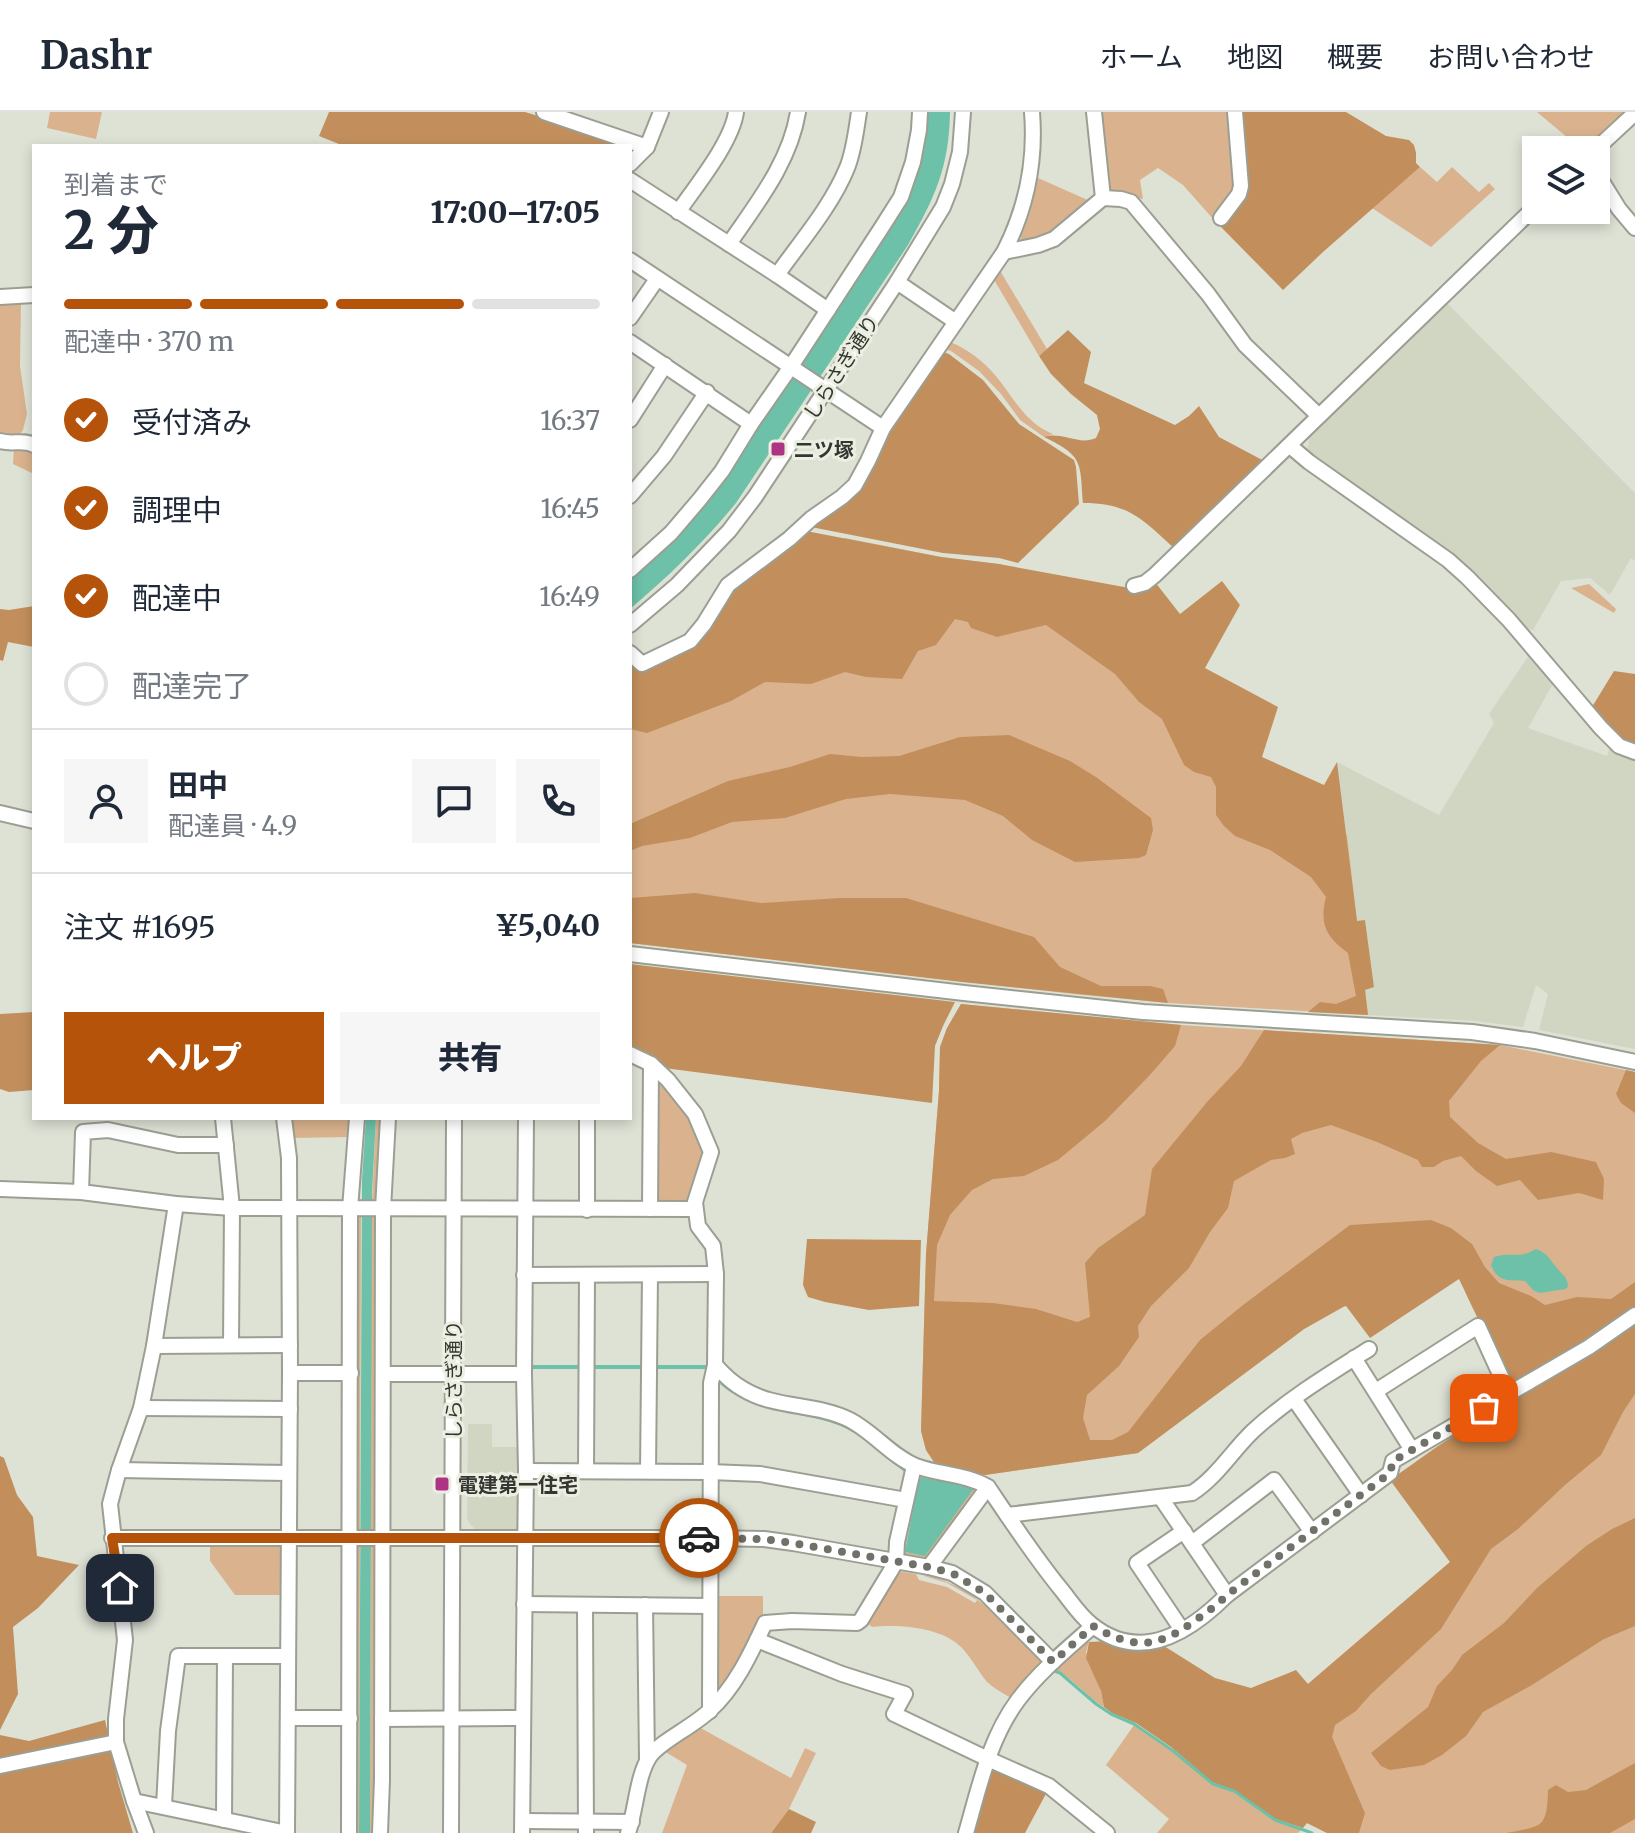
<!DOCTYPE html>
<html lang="ja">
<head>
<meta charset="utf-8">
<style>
	:root { --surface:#fff; --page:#f6f6f7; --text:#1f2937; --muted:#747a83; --line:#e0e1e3; --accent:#b45309 }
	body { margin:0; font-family:Merriweather,"Noto Sans JP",serif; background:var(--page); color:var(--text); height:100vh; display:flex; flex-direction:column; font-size:30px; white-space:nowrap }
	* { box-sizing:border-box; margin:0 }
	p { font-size:26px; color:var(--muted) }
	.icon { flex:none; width:44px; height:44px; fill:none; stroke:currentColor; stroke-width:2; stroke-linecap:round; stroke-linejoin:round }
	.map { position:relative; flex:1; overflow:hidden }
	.sheet { position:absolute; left:32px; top:32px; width:600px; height:976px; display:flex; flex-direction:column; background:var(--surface); border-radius:0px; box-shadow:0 4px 12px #0003 }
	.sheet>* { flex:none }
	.controls { position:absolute; left:1522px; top:24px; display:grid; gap:16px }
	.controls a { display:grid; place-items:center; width:88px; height:88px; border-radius:0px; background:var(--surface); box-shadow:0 4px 12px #0003; font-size:40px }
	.pin { position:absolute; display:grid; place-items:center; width:68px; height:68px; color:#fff; margin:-34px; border-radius:16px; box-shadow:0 4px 12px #0006 }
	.courier { position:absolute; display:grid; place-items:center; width:80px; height:80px; margin:-40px; border:6px solid #b45309; border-radius:50%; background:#fff; color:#222; box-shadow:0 2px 10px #0007 }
	.summary em { font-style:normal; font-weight:800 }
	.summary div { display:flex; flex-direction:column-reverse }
	.summary { display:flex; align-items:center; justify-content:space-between; height:136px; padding:0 32px }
	h1 { font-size:52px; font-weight:800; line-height:60px }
	.bar { display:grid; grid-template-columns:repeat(4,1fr); gap:12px 8px; align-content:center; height:96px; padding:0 32px }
	.bar i { height:10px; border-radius:6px; background:var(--line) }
	.bar .active { background:var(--accent) }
	.bar p { grid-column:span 4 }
	.line { display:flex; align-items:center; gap:20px; padding:0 32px; border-top:2px solid var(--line) }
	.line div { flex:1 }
	.round { display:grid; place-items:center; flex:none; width:84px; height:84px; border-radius:0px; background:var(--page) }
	ol { padding:0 32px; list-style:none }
	li { display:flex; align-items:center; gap:24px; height:88px }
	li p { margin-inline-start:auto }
	li .icon { padding:8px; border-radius:50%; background:var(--accent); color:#fff; stroke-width:4 }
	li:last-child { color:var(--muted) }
	li i { width:44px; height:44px; border:4px solid var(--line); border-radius:50% }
	.cta { display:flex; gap:16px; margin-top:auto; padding:16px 32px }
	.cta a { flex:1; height:92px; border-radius:0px; background:var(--accent); color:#fff; font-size:32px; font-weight:800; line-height:92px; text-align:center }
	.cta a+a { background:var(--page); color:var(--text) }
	header { display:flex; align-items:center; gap:48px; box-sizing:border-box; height:112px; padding:0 40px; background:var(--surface); border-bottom:2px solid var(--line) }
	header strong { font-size:38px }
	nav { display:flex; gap:44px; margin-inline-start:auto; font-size:28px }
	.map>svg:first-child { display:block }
</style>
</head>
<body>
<header>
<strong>Dashr</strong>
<nav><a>ホーム</a><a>地図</a><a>概要</a><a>お問い合わせ</a></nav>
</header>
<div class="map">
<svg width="1635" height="1721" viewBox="0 0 1635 1721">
	<rect width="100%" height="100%" fill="#dee2d5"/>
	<g fill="#d1d6c2">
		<polygon points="1445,189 1635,381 1635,449 1631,446 1610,483 1590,466 1561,469 1533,518 1524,517 1307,341 1310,321"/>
		<polygon points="1530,542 1554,570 1528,616 1607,644 1610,634 1635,645 1635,937 1539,918 1548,882 1536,873 1523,915 1476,909 1368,903 1365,878 1374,874 1365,809 1357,809 1337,650 1439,703 1494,611 1489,602"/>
		<polygon points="468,1312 492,1312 492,1335 520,1335 519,1417 475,1417 469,1411 467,1407"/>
	</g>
	<g fill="#dab38e" fill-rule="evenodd">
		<polygon points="50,0 102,0 96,27 47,16"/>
		<polygon points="1100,0 1230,0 1236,79 1214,108 1183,73 1158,56 1140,68 1143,87 1110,79 1107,75"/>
		<polygon points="1537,0 1624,0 1626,2 1588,38 1555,38 1568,26"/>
		<polygon points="1420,55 1437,70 1452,55 1479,80 1489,71 1495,77 1431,135 1372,96"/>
		<polygon points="1036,65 1092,90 1053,121 1024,130 1019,124 1027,101"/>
		<polygon points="999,157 1047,237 1039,244 993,166"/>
		<polygon points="0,187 21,188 20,254 27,302 23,318 17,326 0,326"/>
		<path d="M 950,230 C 968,237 983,249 996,264 C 1014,286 1025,311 1053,322 L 1044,325 L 1020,308 L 1001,282 L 979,259 L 951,239 L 945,237 Z"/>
		<polygon points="34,335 34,362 13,352 14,336"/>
		<polygon points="845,426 941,445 999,452 1015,456 1270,691 1347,723 1368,903 1168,891 1073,882 630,831 630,549 640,558"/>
		<polygon points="1589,472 1616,497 1614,501 1571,476"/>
		<polygon points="961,892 1181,913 1500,933 1635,960 1635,1197 1502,1257 1467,1184 1448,1136 1304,1217 1138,1341 985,1363 934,1350 926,1338 921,1319 926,1142 939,979 940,935 947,916"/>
		<polygon points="657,966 691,1004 705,1039 689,1088 685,1091 660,1093 655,1088"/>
		<polygon points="290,1006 353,1006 351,1025 293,1026"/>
		<polygon points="376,1006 385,1006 379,1090 372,1090"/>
		<polygon points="355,1104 361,1104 360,1417 353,1417"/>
		<rect x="371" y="1104" width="8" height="313"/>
		<polygon points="1635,1207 1635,1721 1327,1721 1307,1711 1295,1583 1450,1450 1430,1422"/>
		<path d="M 918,1362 L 975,1371 L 978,1374 L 927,1446 L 902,1442 L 915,1367 ZM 919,1365 L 975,1374 L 925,1443 L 905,1440 L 917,1369 Z"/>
		<polygon points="210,1434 283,1434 283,1483 235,1483 210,1449"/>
		<polygon points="353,1434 360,1434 359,1721 353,1721"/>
		<polygon points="371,1434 379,1434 377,1721 370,1721"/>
		<path d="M 897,1459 L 916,1462 L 919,1468 L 947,1475 L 975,1491 L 977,1488 L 947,1471 L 921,1463 C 973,1470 1007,1515 1043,1550 L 1013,1587 C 1004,1582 995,1577 987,1570 C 978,1559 971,1545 961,1535 C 941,1515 898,1512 872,1515 L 866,1510 Z"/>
		<polygon points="715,1484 763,1484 763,1505 748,1536 721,1580 715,1576"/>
		<path d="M 1089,1530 L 1086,1540 L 1101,1579 L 1104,1595 C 1086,1585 1072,1563 1052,1558 L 1076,1535 Z"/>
		<polygon points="1134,1613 1171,1638 1213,1673 1233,1680 1270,1706 1302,1717 1298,1721 1157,1721 1169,1707 1106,1653"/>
		<polygon points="697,1614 791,1666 805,1636 816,1641 789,1697 771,1721 662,1721 687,1653 664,1639"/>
	</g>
	<g fill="#c28f5c">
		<polygon points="329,0 525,0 640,35 630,46 630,34 344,34 319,24"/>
		<polygon points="1240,0 1346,0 1386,24 1409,28 1414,33 1416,41 1416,51 1420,55 1323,140 1283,178 1221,115 1245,85 1248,72"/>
		<path d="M 1068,218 L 1091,240 L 1084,271 L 1175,313 L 1189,304 L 1199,294 L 1219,325 L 1266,350 L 1174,436 C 1142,407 1129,391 1083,391 C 1080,351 1084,344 1044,325 C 1062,319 1079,334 1096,326 L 1100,317 L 1097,303 L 1071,282 L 1051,262 L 1039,244 Z"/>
		<polygon points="943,240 949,242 983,268 1019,312 1074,348 1076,355 1079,392 1018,451 999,446 943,441 811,415 822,405 890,314"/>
		<path d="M 806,419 L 941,445 L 999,452 L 1135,477 L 1155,470 L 1180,502 L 1222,469 L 1240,493 L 1205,556 L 1278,595 L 1262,645 L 1324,673 L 1337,650 L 1357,809 L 1365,808 L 1374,875 L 1365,878 L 1368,903 L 1308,900 L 1320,890 L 1336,892 L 1356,884 L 1348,841 C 1326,825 1319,812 1326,785 L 1311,765 L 1270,738 L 1235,724 L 1224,714 L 1216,703 L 1216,675 L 1211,665 L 1194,660 L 1184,653 L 1162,607 L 1139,590 L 1115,562 L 1046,513 L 997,525 L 971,516 L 968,510 L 955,507 L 936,533 L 918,539 L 902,567 L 866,565 L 845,560 L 811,572 L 765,570 L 731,589 L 647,621 L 630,617 L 630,549 L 685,538 L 731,479 Z"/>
		<polygon points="34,494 34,535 8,530 3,549 0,548 0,497 9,498"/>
		<polygon points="1614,559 1635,562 1635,632 1620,627 1592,595"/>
		<polygon points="1009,623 1070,649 1096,665 1151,706 1153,718 1146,743 1139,746 1075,750 1032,728 1003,704 965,688 890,682 846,687 785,706 732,710 690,726 642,734 630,739 630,712 728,669 790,655 830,642 862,645 899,644 960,625"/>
		<polygon points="695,781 761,791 840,786 906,786 1034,825 1060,855 1101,874 1150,874 1163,877 1168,891 962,870 630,831 630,786"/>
		<polygon points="630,852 955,890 943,914 935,934 932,991 664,956 630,937"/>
		<polygon points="961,892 1181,913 1175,934 1149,964 1105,1009 1058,1048 1024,1064 993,1067 972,1078 950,1103 937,1133 934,1189 993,1191 1036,1197 1077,1210 1090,1205 1085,1151 1098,1136 1145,1103 1152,1057 1207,990 1241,954 1264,918 1500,933 1481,949 1449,989 1450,1005 1478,1031 1506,1047 1551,1040 1596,1050 1604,1067 1603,1088 1579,1081 1538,1088 1520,1068 1497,1074 1476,1059 1461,1044 1443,1049 1434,1055 1422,1055 1418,1048 1377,1030 1331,1013 1302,1021 1291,1027 1295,1042 1285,1046 1271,1048 1234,1069 1228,1096 1210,1120 1189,1156 1151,1194 1138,1214 1139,1225 1119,1254 1087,1283 1083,1306 1090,1328 1112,1328 1128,1320 1200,1228 1243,1193 1350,1113 1431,1108 1451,1116 1472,1132 1485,1155 1499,1171 1531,1184 1545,1193 1577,1185 1611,1187 1635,1170 1635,1197 1586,1231 1513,1275 1502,1257 1459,1167 1370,1226 1346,1194 1343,1195 1304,1217 1138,1341 985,1363 943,1354 934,1350 926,1338 921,1319 926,1142 939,979 940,935 947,916"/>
		<polygon points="34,900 34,978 9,980 0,977 0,902"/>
		<polygon points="1626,958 1635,960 1635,1001 1621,991 1616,982"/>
		<polygon points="807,1127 921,1128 919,1194 869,1198 825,1190 808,1185 803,1173"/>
		<polygon points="1635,1207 1635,1282 1623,1300 1601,1343 1565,1373 1518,1417 1491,1437 1441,1517 1371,1582 1356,1599 1335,1613 1332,1625 1365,1701 1359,1721 1327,1721 1307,1711 1303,1716 1275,1707 1234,1679 1212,1670 1171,1635 1136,1611 1112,1601 1104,1595 1101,1579 1086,1546 1089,1530 1109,1529 1147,1536 1164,1534 1215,1566 1251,1576 1296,1558 1308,1572 1450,1450 1390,1368 1438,1334"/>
		<polygon points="0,1344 4,1346 17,1383 33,1405 37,1444 79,1453 38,1496 13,1515 18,1582 0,1618"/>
		<polygon points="1635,1406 1635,1514 1604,1527 1532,1573 1483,1600 1466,1624 1442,1643 1424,1653 1390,1658 1381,1654 1371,1641 1428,1595 1437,1574 1452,1558 1462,1543 1504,1511 1537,1476 1586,1434 1612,1417"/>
		<polygon points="105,1608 118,1670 133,1721 0,1721 0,1623 29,1629"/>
		<path d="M 1635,1651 L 1635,1707 L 1610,1721 L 1506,1721 C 1542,1714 1547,1717 1548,1678 L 1556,1673 L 1568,1680 L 1586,1678 Z"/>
		<polygon points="994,1655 1048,1678 1025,1721 972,1721 991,1657"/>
		<polygon points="789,1697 816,1710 811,1721 771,1721"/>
	</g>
	<g fill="#6cc1a8">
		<path d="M 927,0 L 950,0 C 949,56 935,85 908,133 L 736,391 C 704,430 669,464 630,497 L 630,467 L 683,418 L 714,381 L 893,113 C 914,77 926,42 927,0 Z"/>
		<polygon points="366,1006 376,1006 372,1080 370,1721 359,1721 362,1068"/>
		<path d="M 1536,1137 C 1548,1141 1549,1147 1557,1156 C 1563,1164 1567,1164 1568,1174 L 1566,1177 L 1539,1181 L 1533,1178 L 1525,1169 C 1509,1168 1498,1171 1491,1153 L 1494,1145 C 1511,1139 1517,1148 1536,1137 Z"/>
		<polygon points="392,1253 710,1253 708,1257 392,1257"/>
		<path d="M 723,1268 L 845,1311 L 904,1354 L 905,1360 C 883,1344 864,1323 838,1313 C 798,1298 754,1302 720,1272 Z"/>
		<polygon points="919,1365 975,1375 925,1444 905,1440"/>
	</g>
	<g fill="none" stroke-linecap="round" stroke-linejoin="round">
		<polyline stroke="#6cc1a8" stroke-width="3" points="1051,1558 1060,1561 1096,1592 1111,1602 1134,1612 1172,1638 1213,1672 1234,1679 1275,1708 1312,1721"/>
		<g stroke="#9b9f93" stroke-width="18">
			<g id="minor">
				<polyline points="544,0 647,35"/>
				<polyline points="1094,0 1103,86"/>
				<polyline points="1595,38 1635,1"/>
				<polyline points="630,52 647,35 661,0"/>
				<polyline points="1596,60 1619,97 1635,116"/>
				<polyline points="630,68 777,163 828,198"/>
				<path d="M 678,100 C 696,74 732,30 736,0"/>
				<polyline points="1221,106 1239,82 1241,74 1235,0"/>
				<path d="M 729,132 C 757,91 790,50 798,0"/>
				<polyline points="1004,140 1038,133 1054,127 1103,86 1121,87 1131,90 1208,182 1245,233 1319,304"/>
				<path d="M 630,148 L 883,316 L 1004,140 C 1027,95 1036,50 1032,0"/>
				<path d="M 777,163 C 801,129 831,95 847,56 C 854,39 856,19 859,0"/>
				<polyline points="897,170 956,210"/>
				<polyline points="0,185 34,183"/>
				<polyline points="630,206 657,167"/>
				<polyline points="630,230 751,312"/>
				<polyline points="630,308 665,253"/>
				<path d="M 0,329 C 12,333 23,327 34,333"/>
				<polyline points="1290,334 1309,350 1448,448 1467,465 1509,508 1601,616 1619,634 1635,640"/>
				<polyline points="630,384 664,344 707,280"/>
				<polyline points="630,458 671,421 700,387 722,359 751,312 790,256 882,115 901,85 913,50 919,18 920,0"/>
				<polyline points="1134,474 1145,471 1155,463 1536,94"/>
				<polyline points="630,513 677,473 729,419 755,385 897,170 943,95 952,72 960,40 963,0"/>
				<polyline points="630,541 642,552 690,529 704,512 728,473 789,427 812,406 842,385 855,373 868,349 883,316"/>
				<polyline points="0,701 34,709"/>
				<polyline points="630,842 964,881 1143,900 1472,920 1535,929 1635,950"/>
				<polyline points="630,942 651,952 668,968 695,1002 711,1040 695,1090 698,1114 713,1134 716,1162 715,1253 711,1271 710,1599"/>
				<polyline points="223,1006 232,1096 231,1233"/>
				<polyline points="284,1006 289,1046 290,1261 287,1721"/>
				<polyline points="587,1006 587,1098"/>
				<polyline points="0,1077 81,1080 176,1092 232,1096 695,1097"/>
				<polyline points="81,1080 83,1020 108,1018 178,1033 226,1033"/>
				<polyline points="650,1097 651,952"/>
				<polyline points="524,1163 716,1162"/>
				<polyline points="154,1234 290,1233"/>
				<polyline points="1354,1246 1412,1338"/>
				<path d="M 715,1253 C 723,1262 732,1271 743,1277 C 775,1297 817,1291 850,1308 C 873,1320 894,1346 916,1354 C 940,1363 966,1362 988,1375 C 1011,1409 1034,1444 1060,1476 C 1070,1488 1079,1503 1092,1513 C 1141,1552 1190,1520 1227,1483 L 1390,1361 L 1393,1349 L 1589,1235 L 1635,1203"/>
				<polyline points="290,1261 351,1261"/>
				<polyline points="383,1262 524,1262"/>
				<polyline points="1376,1279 1478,1214 1509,1282"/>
				<polyline points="1294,1287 1361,1383"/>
				<polyline points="141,1296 290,1297"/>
				<polyline points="119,1358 289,1361"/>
				<polyline points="526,1359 710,1360 760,1362 906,1388"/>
				<polyline points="586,1359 587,1163"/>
				<polyline points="648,1359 650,1163"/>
				<polyline points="1161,1386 1227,1483"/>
				<path d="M 1007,1403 L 1192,1381 C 1217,1365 1232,1339 1253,1319 C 1288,1287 1329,1262 1369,1237"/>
				<polyline points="112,1426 710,1426 764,1427 793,1431 929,1455 952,1461 985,1481 1053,1550"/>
				<polyline points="1192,1431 1274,1368 1312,1420"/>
				<polyline points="929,1455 988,1375"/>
				<polyline points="524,1492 710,1494"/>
				<polyline points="585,1493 586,1721"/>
				<polyline points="645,1493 647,1648"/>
				<polyline points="1182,1518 1137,1451 1184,1419"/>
				<polyline points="757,1528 842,1562 905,1582 894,1602 988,1647 1049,1674 1107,1721"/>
				<polyline points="288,1606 350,1606"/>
				<polyline points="382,1607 523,1606"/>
				<polyline points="0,1654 116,1630"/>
				<polyline points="134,1689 287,1721"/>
				<polyline points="164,1694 168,1619 178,1544 288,1544"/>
				<polyline points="224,1708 225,1544"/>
				<polyline points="524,1709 632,1710"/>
				<polyline points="146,1721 134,1689 116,1630 116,1607 125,1528 110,1392 119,1358 141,1296 154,1234 176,1092"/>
				<polyline points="349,1721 350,1097 357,1006"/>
				<polyline points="380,1721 382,1668 383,1097 388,1006"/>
				<polyline points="451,1721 454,1006"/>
				<polyline points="522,1721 526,1359 524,1262 526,1006"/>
				<path d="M 628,1721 C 636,1698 637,1663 650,1644 C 661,1629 694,1614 709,1599 C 735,1576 751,1541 765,1511 L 792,1509 L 857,1511 L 861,1508 L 896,1450 L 897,1430 L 914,1354"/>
				<path d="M 966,1721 C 979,1676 989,1627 1018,1588 C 1039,1560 1067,1537 1093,1514"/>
			</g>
		</g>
		<use href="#minor" stroke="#fff" stroke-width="14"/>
	</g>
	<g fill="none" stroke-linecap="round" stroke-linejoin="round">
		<path stroke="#70726a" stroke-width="8" stroke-dasharray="0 14.4" d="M 699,1426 L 764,1427 L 793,1431 L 929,1455 L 952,1461 L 985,1481 L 1053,1550 L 1093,1514 C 1132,1537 1156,1537 1193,1510 C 1205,1502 1217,1493 1227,1483 L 1390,1361 L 1393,1349 L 1484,1296"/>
		<polyline stroke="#b45309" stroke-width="10" points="120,1476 112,1426 699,1426"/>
	</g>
	<g fill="#af3384" stroke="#ebefe2" stroke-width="3">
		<rect x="770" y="329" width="16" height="16" rx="4"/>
		<rect x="434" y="1364" width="16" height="16" rx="4"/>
	</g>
	<g text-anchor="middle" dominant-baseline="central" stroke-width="6" stroke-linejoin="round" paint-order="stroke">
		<g font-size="20" fill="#353631" stroke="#ebefe2">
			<text transform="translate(841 255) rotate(-57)">しらさぎ通り</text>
			<text transform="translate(453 1268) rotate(-90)">しらさぎ通り</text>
		</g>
		<g font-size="20" font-weight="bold" fill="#353631" stroke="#ebefe2" text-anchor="start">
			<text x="794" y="337">二ツ塚</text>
			<text x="458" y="1372">電建第一住宅</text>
		</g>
	</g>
</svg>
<div class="controls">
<a><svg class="icon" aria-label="layers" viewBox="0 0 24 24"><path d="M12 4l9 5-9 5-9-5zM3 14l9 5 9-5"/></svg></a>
</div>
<div class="pin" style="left:1484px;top:1296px;background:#ea580c"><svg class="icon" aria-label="bag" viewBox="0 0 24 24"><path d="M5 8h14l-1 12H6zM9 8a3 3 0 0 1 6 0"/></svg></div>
<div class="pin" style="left:120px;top:1476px;background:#1f2937"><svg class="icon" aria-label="home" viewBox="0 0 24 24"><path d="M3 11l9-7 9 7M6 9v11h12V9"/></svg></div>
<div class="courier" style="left:699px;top:1426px"><svg class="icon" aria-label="car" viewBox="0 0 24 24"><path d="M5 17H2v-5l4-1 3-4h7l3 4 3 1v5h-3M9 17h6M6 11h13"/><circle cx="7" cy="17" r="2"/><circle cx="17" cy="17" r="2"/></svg></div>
<section class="sheet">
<div class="summary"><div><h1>2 分</h1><p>到着まで</p></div><em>17:00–17:05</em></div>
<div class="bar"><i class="active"></i><i class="active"></i><i class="active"></i><i></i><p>配達中 · 370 m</p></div>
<ol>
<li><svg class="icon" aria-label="check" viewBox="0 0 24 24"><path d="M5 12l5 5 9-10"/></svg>受付済み<p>16:37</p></li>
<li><svg class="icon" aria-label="check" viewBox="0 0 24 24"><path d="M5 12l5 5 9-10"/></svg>調理中<p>16:45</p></li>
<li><svg class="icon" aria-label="check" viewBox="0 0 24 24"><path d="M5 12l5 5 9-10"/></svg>配達中<p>16:49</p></li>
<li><i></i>配達完了</li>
</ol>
<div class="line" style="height:144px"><a class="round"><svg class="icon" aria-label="person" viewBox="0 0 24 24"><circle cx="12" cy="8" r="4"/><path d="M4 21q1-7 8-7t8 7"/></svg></a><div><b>田中</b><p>配達員 · 4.9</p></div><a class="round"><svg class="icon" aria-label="chat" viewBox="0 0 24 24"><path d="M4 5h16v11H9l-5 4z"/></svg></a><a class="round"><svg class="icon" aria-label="phone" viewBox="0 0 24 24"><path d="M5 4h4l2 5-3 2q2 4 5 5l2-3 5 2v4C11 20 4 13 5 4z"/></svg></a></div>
<div class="line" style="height:104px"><div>注文 #1695</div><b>¥5,040</b></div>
<div class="cta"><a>ヘルプ</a><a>共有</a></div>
</section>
</div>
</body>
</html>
